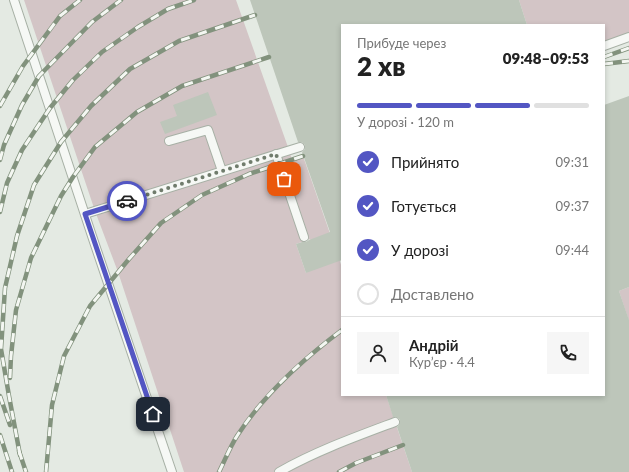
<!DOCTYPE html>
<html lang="uk">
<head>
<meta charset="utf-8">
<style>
	:root { --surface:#fff; --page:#f6f6f6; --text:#222; --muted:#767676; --line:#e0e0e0; --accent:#5356c3 }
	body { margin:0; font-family:Lato,sans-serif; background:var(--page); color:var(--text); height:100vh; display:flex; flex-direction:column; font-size:15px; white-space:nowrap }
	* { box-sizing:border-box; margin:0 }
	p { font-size:13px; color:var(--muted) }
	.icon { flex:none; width:22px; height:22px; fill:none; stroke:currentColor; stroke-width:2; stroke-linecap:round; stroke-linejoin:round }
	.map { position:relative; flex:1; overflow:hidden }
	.drawer { position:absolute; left:341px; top:24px; width:264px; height:372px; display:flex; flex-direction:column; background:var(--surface); border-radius:0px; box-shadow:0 2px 6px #0003 }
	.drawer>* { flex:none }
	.pin { position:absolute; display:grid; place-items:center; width:34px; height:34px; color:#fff; margin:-17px; border-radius:8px; box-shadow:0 2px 6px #0006 }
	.courier { position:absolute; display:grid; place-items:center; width:40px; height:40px; margin:-20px; border:3px solid #5356c3; border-radius:50%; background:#fff; color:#222; box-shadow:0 1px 5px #0007 }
	.headline em { font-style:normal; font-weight:800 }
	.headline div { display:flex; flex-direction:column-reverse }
	.headline { display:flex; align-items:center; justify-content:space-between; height:68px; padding:0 16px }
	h1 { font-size:26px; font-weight:800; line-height:30px }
	.bar { display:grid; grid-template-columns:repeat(4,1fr); gap:6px 4px; align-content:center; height:48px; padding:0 16px }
	.bar i { height:5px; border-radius:3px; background:var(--line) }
	.bar .active { background:var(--accent) }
	.bar p { grid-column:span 4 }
	.line { display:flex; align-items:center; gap:10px; padding:0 16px; border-top:1px solid var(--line) }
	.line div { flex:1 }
	.round { display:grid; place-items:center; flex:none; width:42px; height:42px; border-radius:0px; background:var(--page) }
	ol { padding:0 16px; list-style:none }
	li { display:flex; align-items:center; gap:12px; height:44px }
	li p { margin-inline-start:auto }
	li .icon { padding:4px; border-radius:50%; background:var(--accent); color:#fff; stroke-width:4 }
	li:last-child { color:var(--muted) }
	li i { width:22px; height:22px; border:2px solid var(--line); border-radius:50% }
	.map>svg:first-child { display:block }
</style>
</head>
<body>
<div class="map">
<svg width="629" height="472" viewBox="0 0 629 472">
	<rect width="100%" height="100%" fill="#e4eae3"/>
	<g fill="#d3c5c6">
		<polygon points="24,0 236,0 289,150 292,160 303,156 334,245 315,251 310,239 296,244 306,273 337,252 342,268 342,395 386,395 412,472 184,472 118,272 95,211"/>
		<polygon points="519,0 629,0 629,37 604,46 604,25 527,25"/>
		<polygon points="629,287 629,321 619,291"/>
	</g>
	<g fill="#bdc6ba">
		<polygon points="250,0 519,0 527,25 342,25 342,260 306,273 296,244 302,242 306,242 309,240 330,232 302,152 305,149 305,145 302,142 298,142"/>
		<polygon points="208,92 217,115 165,134 160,122 177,116 173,105"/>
		<polygon points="629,96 629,287 619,291 629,320 629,472 412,472 397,427 399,425 400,420 398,418 393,417 386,395 604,395 604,105"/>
	</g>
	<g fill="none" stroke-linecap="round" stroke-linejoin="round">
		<g stroke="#a7b0a5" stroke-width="10">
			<g id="lane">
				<polyline points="14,0 92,236 172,472"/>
				<polyline points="604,46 629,37"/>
				<polyline points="169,141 208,130 222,171"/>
				<polyline points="276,154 304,237"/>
				<polyline points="85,214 300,147"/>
				<path d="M 279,472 C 316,451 355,437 395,422"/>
			</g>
		</g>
		<use href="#lane" stroke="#f6f8f5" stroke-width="8"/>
		<g stroke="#82927d" stroke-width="4.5">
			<g id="rail">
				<polyline points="604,57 629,48"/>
				<polyline points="604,64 629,61"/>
				<polyline points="0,106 23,66 60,16 80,0"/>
				<polyline points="0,160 4,145 22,105 39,76 92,22 121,0"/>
				<polyline points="0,212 7,183 22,150 50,108 73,80 102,52 138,27 168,9 194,0"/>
				<polyline points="10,378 11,356 16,310 31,258 61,196 73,177 95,147 137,112 182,86 269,57"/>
				<polyline points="0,396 10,425"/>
				<polyline points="0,435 12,472"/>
				<polyline points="19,451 26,472"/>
				<polyline points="20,455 9,396 1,349 5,288 17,236 34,185 61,142 91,106 130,69 179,41 255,15"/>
				<polyline points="46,472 52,405 64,356 90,306 129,259 161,223 202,195 249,174 303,156"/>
				<path d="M 219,472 C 225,460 230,447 237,436 C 264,394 302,360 342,330"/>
				<polyline points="339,472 356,463 403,445"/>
			</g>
		</g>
		<use href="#rail" stroke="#f4f7f2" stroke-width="3" stroke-dasharray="9" stroke-linecap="butt"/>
	</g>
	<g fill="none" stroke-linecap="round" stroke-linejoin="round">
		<polyline stroke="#707c6c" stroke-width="4" stroke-dasharray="0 7.2" points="127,201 276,154 284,179"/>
		<polyline stroke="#5356c3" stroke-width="5" points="127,201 85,214 153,414"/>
	</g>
</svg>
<div class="pin" style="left:284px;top:179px;background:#ea580c"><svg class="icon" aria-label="bag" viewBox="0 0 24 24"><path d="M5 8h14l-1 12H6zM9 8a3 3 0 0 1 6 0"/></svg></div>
<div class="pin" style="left:153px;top:414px;background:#1f2937"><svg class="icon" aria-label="home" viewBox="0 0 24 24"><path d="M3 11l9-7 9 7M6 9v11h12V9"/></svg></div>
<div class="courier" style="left:127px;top:201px"><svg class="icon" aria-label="car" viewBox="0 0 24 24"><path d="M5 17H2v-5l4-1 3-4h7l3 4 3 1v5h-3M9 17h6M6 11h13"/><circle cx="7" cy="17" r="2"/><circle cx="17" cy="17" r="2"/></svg></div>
<section class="drawer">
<div class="headline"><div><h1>2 хв</h1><p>Прибуде через</p></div><em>09:48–09:53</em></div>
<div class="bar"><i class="active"></i><i class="active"></i><i class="active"></i><i></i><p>У дорозі · 120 m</p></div>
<ol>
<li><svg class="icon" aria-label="check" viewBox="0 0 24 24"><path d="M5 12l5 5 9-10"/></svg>Прийнято<p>09:31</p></li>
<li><svg class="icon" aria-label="check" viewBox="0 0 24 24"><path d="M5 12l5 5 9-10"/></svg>Готується<p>09:37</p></li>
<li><svg class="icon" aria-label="check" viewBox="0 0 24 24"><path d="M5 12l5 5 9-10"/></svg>У дорозі<p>09:44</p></li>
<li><i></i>Доставлено</li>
</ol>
<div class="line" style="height:72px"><a class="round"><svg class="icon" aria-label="person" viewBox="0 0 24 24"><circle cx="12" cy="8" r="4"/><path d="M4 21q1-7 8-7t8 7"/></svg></a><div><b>Андрій</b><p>Кур’єр · 4.4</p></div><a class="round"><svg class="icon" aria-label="phone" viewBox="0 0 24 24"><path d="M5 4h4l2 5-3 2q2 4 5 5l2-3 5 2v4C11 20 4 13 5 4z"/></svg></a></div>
</section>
</div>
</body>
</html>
